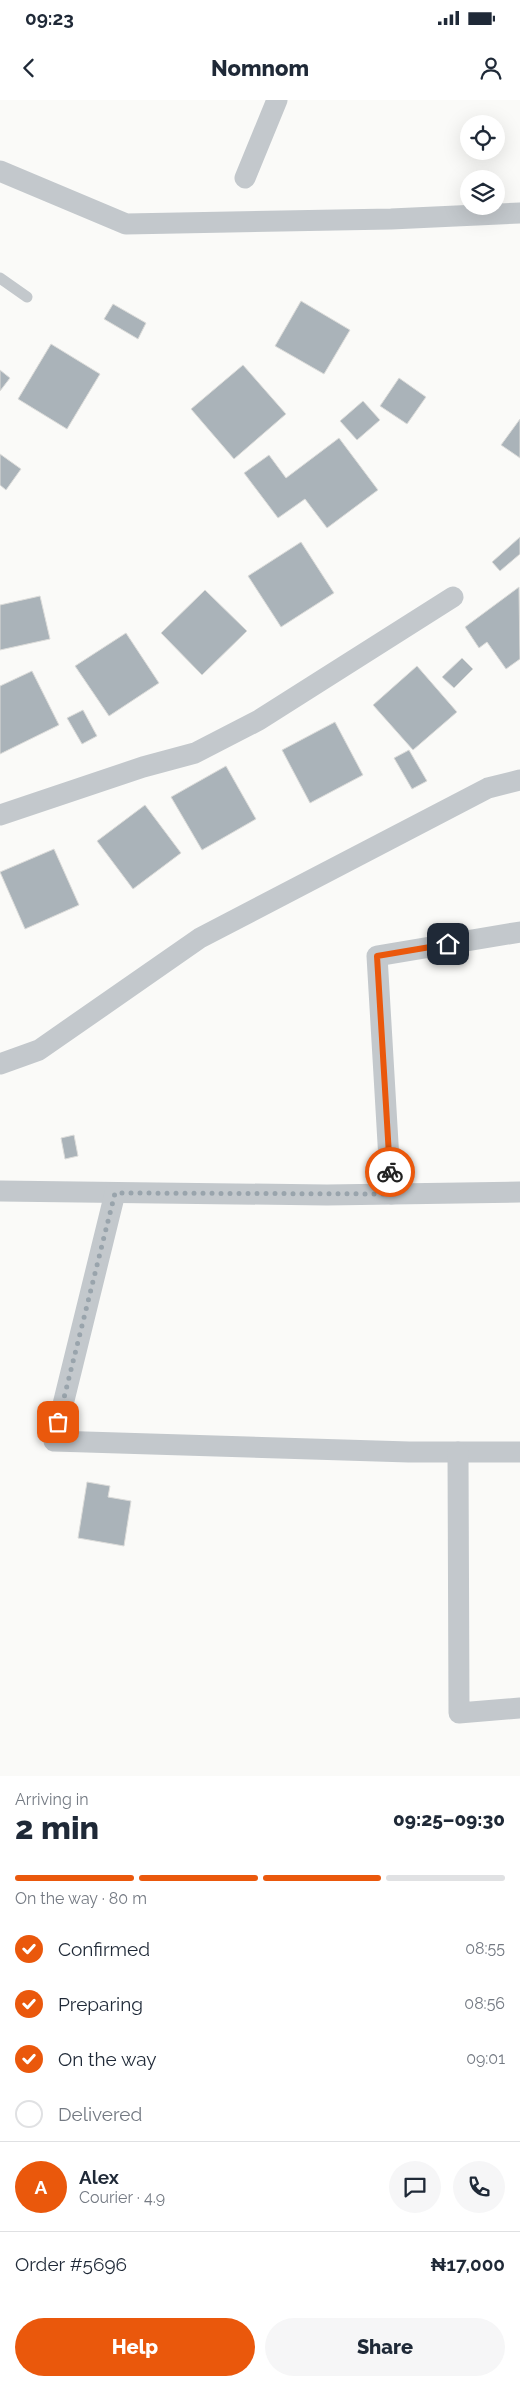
<!DOCTYPE html>
<html lang="en">
<head>
<meta charset="utf-8">
<style>
	:root { --surface:#fff; --page:#f6f6f7; --text:#1f2937; --muted:#747a83; --line:#e0e1e3; --accent:#ea580c }
	body { margin:0; font-family:Raleway,sans-serif; background:var(--page); color:var(--text); height:100vh; display:flex; flex-direction:column; font-size:19px; white-space:nowrap }
	* { box-sizing:border-box; margin:0 }
	p { font-size:16px; color:var(--muted) }
	.icon { flex:none; width:28px; height:28px; fill:none; stroke:currentColor; stroke-width:2; stroke-linecap:round; stroke-linejoin:round }
	.map { position:relative; height:1676px; overflow:hidden }
	.panel { display:flex; flex-direction:column; background:var(--surface); flex:1 }
	.panel>* { flex:none }
	.fabs { position:absolute; left:460px; top:15px; display:grid; gap:10px }
	.fabs a { display:grid; place-items:center; width:45px; height:45px; border-radius:50%; background:var(--surface); box-shadow:0 5px 20px #0002; font-size:25px }
	.pin { position:absolute; display:grid; place-items:center; width:42px; height:42px; color:#fff; margin:-21px; border-radius:10px; box-shadow:0 2px 8px #0006 }
	.courier { position:absolute; display:grid; place-items:center; width:50px; height:50px; margin:-25px; border:4px solid #ea580c; border-radius:50%; background:#fff; color:#222; box-shadow:0 1px 6px #0007 }
	.headline em { font-style:normal; font-weight:800 }
	.headline div { display:flex; flex-direction:column-reverse }
	.headline { display:flex; align-items:center; justify-content:space-between; height:85px; padding:0 15px }
	h1 { font-size:32px; font-weight:800; line-height:38px }
	.bar { display:grid; grid-template-columns:repeat(4,1fr); gap:8px 5px; align-content:center; height:60px; padding:0 15px }
	.bar i { height:6px; border-radius:4px; background:var(--line) }
	.bar .current { background:var(--accent) }
	.bar p { grid-column:span 4 }
	.line { display:flex; align-items:center; gap:12px; padding:0 15px; border-top:1px solid var(--line) }
	.line div { flex:1 }
	.round { display:grid; place-items:center; flex:none; width:52px; height:52px; border-radius:26px; background:var(--page) }
	ol { padding:0 15px; list-style:none }
	li { display:flex; align-items:center; gap:15px; height:55px }
	li p { margin-inline-start:auto }
	li .icon { padding:5px; border-radius:50%; background:var(--accent); color:#fff; stroke-width:4 }
	li:last-child { color:var(--muted) }
	li i { width:28px; height:28px; border:2px solid var(--line); border-radius:50% }
	.cta { display:flex; gap:10px; margin-top:auto; padding:10px 15px }
	.cta a { flex:1; height:58px; border-radius:30px; background:var(--accent); color:#fff; font-size:20px; font-weight:800; line-height:58px; text-align:center }
	.cta a+a { background:var(--page); color:var(--text) }
	.status { display:flex; justify-content:space-between; align-items:center; height:35px; padding:0 25px; background:var(--surface); direction:ltr }
	.status svg { height:14px; fill:currentColor }
	header { display:flex; justify-content:space-between; align-items:center; height:65px; padding:0 15px; background:var(--surface); font-size:22px; font-weight:800 }
	.map>svg:first-child { display:block }
</style>
</head>
<body>
<div class="status"><b>09:23</b><svg viewBox="0 0 49 12"><path d="M0 12V9h3v3zM5 12V6h3v6zM10 12V3h3v9zM15 12V0h3v12zM26 1h20v11H26zM47 4h2v5h-2z"/></svg></div>
<header><svg class="icon" aria-label="back" viewBox="0 0 24 24"><path d="M15 5l-7 7 7 7"/></svg>Nomnom<svg class="icon" aria-label="person" viewBox="0 0 24 24"><circle cx="12" cy="8" r="4"/><path d="M4 21q1-7 8-7t8 7"/></svg></header>
<div class="map">
<svg width="520" height="1676" viewBox="0 0 520 1676">
	<rect width="100%" height="100%" fill="#fafaf8"/>
	<g fill="#aab3b9" stroke="#dcdcda">
		<polygon points="301,201 350,230 324,274 275,246"/>
		<polygon points="113,204 146,223 138,239 104,219"/>
		<polygon points="51,244 100,274 67,329 18,299"/>
		<polygon points="243,265 286,314 234,359 191,309"/>
		<polygon points="0,270 10,278 0,291"/>
		<polygon points="399,278 426,297 407,324 380,306"/>
		<polygon points="363,301 380,320 357,340 340,321"/>
		<polygon points="520,319 520,358 501,345"/>
		<polygon points="339,338 378,390 327,428 305,399 278,418 244,373 269,355 286,378"/>
		<polygon points="0,354 21,369 6,390 0,385"/>
		<polygon points="520,437 520,454 500,471 492,462"/>
		<polygon points="301,442 334,493 281,527 248,476"/>
		<polygon points="519,487 520,559 506,569 487,542 479,548 465,527"/>
		<polygon points="205,490 247,531 202,575 161,533"/>
		<polygon points="40,496 50,539 0,550 0,505"/>
		<polygon points="126,533 159,583 109,616 75,566"/>
		<polygon points="462,558 473,569 454,588 442,577"/>
		<polygon points="417,566 457,612 413,650 373,605"/>
		<polygon points="32,571 59,625 0,654 0,586"/>
		<polygon points="83,610 97,636 82,644 67,618"/>
		<polygon points="335,622 363,675 310,703 282,650"/>
		<polygon points="409,650 427,681 412,689 394,658"/>
		<polygon points="226,666 256,719 202,750 171,697"/>
		<polygon points="145,705 181,753 133,789 97,741"/>
		<polygon points="54,749 79,805 25,829 0,772"/>
		<polygon points="74,1035 78,1056 65,1059 61,1038"/>
		<polygon points="87,1382 110,1386 108,1397 131,1401 124,1446 78,1438"/>
	</g>
	<g fill="none" stroke-linecap="round" stroke-linejoin="round">
		<polyline stroke="#c3c8cc" stroke-width="11" points="0,178 27,197"/>
		<g stroke="#c3c8cc" stroke-width="21">
			<polyline points="0,71 126,124 391,119 520,113"/>
			<polyline points="245,78 277,0"/>
			<polyline points="0,715 143,667 195,653 259,620 453,497"/>
			<polyline points="0,964 39,950 200,838 488,688 520,680"/>
			<polyline points="0,1091 327,1095 520,1092"/>
			<polyline points="115,1093 54,1341 409,1352 520,1352"/>
			<polyline points="391,1094 377,856 520,832"/>
			<polyline points="458,1352 459,1613 520,1608"/>
		</g>
	</g>
	<g fill="none" stroke-linecap="round" stroke-linejoin="round">
		<polyline stroke="#99a4ac" stroke-width="5" stroke-dasharray="0 9" points="58,1322 115,1093 392,1094 390,1072"/>
		<polyline stroke="#ea580c" stroke-width="6" points="390,1072 377,856 448,844"/>
	</g>
</svg>
<div class="fabs">
<a><svg class="icon" aria-label="locate" viewBox="0 0 24 24"><circle cx="12" cy="12" r="6"/><path d="M12 2v4M12 18v4M2 12h4M18 12h4"/></svg></a>
<a><svg class="icon" aria-label="layers" viewBox="0 0 24 24"><path d="M12 4l9 5-9 5-9-5zM3 14l9 5 9-5"/></svg></a>
</div>
<div class="pin" style="left:58px;top:1322px;background:#ea580c"><svg class="icon" aria-label="bag" viewBox="0 0 24 24"><path d="M5 8h14l-1 12H6zM9 8a3 3 0 0 1 6 0"/></svg></div>
<div class="pin" style="left:448px;top:844px;background:#1f2937"><svg class="icon" aria-label="home" viewBox="0 0 24 24"><path d="M3 11l9-7 9 7M6 9v11h12V9"/></svg></div>
<div class="courier" style="left:390px;top:1072px"><svg class="icon" aria-label="bike" viewBox="0 0 24 24"><circle cx="6" cy="16" r="4"/><circle cx="18" cy="16" r="4"/><path d="M6 16l4-8h5l3 8M10 8l3 8H6M13 5h3"/></svg></div>
</div>
<section class="panel">
<div class="headline"><div><h1>2 min</h1><p>Arriving in</p></div><em>09:25–09:30</em></div>
<div class="bar"><i class="current"></i><i class="current"></i><i class="current"></i><i></i><p>On the way · 80 m</p></div>
<ol>
<li><svg class="icon" aria-label="check" viewBox="0 0 24 24"><path d="M5 12l5 5 9-10"/></svg>Confirmed<p>08:55</p></li>
<li><svg class="icon" aria-label="check" viewBox="0 0 24 24"><path d="M5 12l5 5 9-10"/></svg>Preparing<p>08:56</p></li>
<li><svg class="icon" aria-label="check" viewBox="0 0 24 24"><path d="M5 12l5 5 9-10"/></svg>On the way<p>09:01</p></li>
<li><i></i>Delivered</li>
</ol>
<div class="line" style="height:90px"><b class="round" style="background:var(--accent);color:#fff">A</b><div><b>Alex</b><p>Courier · 4.9</p></div><a class="round"><svg class="icon" aria-label="chat" viewBox="0 0 24 24"><path d="M4 5h16v11H9l-5 4z"/></svg></a><a class="round"><svg class="icon" aria-label="phone" viewBox="0 0 24 24"><path d="M5 4h4l2 5-3 2q2 4 5 5l2-3 5 2v4C11 20 4 13 5 4z"/></svg></a></div>
<div class="line" style="height:65px"><div>Order #5696</div><b>₦17,000</b></div>
<div class="cta"><a>Help</a><a>Share</a></div>
</section>
</body>
</html>
